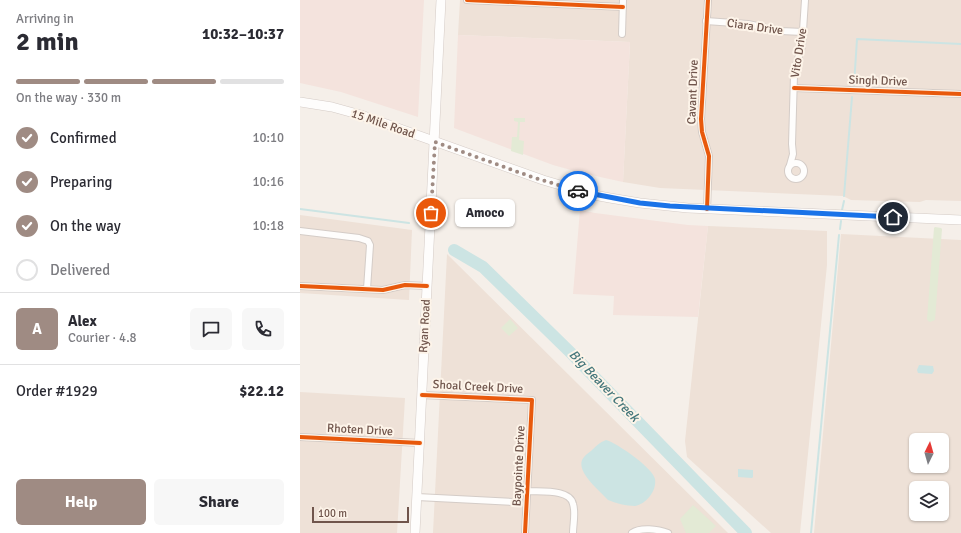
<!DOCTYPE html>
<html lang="en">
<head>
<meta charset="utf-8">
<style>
	:root { --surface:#fff; --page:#f7f7f7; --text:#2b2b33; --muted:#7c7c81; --line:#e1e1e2; --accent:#9f8b83 }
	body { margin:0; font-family:Signika,sans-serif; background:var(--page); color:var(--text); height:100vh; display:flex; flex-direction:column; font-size:15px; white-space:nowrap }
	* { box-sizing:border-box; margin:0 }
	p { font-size:13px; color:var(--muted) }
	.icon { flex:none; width:22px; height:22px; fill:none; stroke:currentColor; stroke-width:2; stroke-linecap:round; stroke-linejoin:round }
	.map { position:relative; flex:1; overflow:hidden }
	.panel { display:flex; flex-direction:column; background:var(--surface); width:300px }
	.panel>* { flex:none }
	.needle { width:26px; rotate:5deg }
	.controls { position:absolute; left:609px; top:433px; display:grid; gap:8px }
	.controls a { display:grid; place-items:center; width:40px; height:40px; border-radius:6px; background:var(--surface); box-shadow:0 1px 3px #0004; font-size:20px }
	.scale { position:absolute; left:12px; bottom:10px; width:97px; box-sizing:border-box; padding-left:4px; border:2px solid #70554c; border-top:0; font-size:11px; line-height:14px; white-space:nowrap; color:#70554c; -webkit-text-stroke:3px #fdf4e9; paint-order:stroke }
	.pin { position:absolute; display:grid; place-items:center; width:34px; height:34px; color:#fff; margin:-17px; border:2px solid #fff; border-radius:50%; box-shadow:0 1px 4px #0007 }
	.courier { position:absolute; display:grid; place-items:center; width:40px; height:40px; margin:-20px; border:3px solid #1a73e8; border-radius:50%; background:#fff; color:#222; box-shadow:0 1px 5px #0007 }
	.bubble { position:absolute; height:28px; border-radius:6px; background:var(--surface); box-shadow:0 1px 3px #0004; font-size:13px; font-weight:700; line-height:28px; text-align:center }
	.head em { font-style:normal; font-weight:700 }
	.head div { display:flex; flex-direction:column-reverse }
	.head { display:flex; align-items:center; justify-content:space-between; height:68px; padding:0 16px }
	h1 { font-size:26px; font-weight:700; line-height:30px }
	.bar { display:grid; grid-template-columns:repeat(4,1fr); gap:6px 4px; align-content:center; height:48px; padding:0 16px }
	.bar i { height:5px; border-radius:3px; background:var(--line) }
	.bar .active { background:var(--accent) }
	.bar p { grid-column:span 4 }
	.line { display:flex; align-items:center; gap:10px; padding:0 16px; border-top:1px solid var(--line) }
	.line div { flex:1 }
	.round { display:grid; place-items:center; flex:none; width:42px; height:42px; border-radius:6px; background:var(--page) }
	ol { padding:0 16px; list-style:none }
	li { display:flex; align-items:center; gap:12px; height:44px }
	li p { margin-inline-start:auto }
	li .icon { padding:4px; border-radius:50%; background:var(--accent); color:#fff; stroke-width:4 }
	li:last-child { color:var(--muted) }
	li i { width:22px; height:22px; border:2px solid var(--line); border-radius:50% }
	.primary-button { display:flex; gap:8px; margin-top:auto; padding:8px 16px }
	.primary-button a { flex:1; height:46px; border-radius:6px; background:var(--accent); color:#fff; font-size:16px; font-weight:700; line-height:46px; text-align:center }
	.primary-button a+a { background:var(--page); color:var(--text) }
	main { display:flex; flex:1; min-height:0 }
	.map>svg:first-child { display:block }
</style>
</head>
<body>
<main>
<section class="panel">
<div class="head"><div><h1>2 min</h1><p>Arriving in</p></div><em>10:32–10:37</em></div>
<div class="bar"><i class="active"></i><i class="active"></i><i class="active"></i><i></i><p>On the way · 330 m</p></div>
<ol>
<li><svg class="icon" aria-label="check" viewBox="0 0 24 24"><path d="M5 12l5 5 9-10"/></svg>Confirmed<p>10:10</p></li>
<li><svg class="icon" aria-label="check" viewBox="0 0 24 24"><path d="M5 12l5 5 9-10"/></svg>Preparing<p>10:16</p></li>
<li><svg class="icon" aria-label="check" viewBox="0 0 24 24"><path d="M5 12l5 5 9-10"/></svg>On the way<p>10:18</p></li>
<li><i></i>Delivered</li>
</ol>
<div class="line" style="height:72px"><b class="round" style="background:var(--accent);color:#fff">A</b><div><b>Alex</b><p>Courier · 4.8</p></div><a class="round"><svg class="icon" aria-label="chat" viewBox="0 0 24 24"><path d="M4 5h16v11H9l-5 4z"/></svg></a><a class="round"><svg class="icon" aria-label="phone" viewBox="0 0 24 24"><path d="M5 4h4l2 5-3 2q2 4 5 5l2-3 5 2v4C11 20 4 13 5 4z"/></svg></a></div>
<div class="line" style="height:52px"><div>Order #1929</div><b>$22.12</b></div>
<div class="primary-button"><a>Help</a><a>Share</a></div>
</section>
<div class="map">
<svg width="661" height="533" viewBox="0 0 661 533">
	<rect width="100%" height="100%" fill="#f5efe9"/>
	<g fill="#eee1d7" fill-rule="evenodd">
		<polygon points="160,0 661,0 661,201 626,200 620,202 551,200 543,196 360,188 323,182 330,42 158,35"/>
		<polygon points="0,215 112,230 109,300 0,293"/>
		<polygon points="408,226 527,231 527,265 500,533 471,533 387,457 385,441"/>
		<path d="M 541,234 L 661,240 L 661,533 L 514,533 ZM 616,440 L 642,440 L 642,466 L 616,466 ZM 616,488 L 642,488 L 642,514 L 616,514 Z"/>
		<polygon points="147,254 428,533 133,533"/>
		<polygon points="0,392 105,398 97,533 0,533"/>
	</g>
	<g fill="#f4e3dd">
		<polygon points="0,0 124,0 118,117 41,92 0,83"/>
		<polygon points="158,35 330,42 323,182 282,173 253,165 154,128"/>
		<polygon points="280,210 295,213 388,225 408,226 398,317 313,315 314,296 273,294"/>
	</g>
	<g fill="#e3ead5">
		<polygon points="214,118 225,118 225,122 220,122 219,140 224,141 223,155 211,151 212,137 217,137 218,122 214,121"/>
		<polygon points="635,227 641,228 642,229 635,320 630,322 628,321 627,319 634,228"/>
		<polygon points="210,319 218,328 209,336 201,328"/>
		<polygon points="393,505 416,526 409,533 386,533 380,519"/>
	</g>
	<g fill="#cce4e3">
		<polygon points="619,365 633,366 634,371 632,374 618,373 617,370"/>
		<path d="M 306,440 C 317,443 353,468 355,479 C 357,491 346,504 335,506 C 327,506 315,503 308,500 C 300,491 277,473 282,460 C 284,456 288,453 291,451 C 295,447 300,442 306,440 Z"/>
		<polygon points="438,469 453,470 453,477 452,478 438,477"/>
	</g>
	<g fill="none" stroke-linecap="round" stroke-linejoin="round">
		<g stroke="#cce4e3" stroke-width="2">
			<polyline points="554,85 557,39 661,44"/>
			<polyline points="544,196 552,97"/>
			<polyline points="0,209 109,223"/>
			<polyline points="542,210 544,201"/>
			<polyline points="540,229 541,221"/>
			<polyline points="511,533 539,235"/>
		</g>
		<polyline stroke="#cce4e3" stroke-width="12" points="154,250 183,267 272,354 446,533"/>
		<g stroke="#d4ccc7" stroke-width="8">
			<g id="street">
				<polyline points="167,0 323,7"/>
				<polyline points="406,21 448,24 481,31 503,32"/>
				<polyline points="322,34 323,0"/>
				<polyline points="494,88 661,94"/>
				<circle cx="496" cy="171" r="8"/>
				<polyline points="490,165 493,154 492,144 494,75 496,65 502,46 505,0"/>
				<polyline points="407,209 409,156 402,132 401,119 408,0"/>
				<polyline points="0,231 59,238 68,241 70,245 67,289"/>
				<polyline points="0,286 83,290 105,285 127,286"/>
				<polyline points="122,395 232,400 225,533"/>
				<polyline points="0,437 120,443"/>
				<path d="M 228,491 C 241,492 270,489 273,504 C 276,513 273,524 273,533"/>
				<polyline points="117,497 213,502 219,500"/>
				<path d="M 332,533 C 340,527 358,529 368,533"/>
			</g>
		</g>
		<g stroke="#d4cbc6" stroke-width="10">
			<g id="secondary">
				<polyline points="0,102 32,107 61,115 243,180 294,195 310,198 340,203 388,208 661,220"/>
				<polyline points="115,533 141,0"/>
			</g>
		</g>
		<use href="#street" stroke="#fefdfc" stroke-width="6"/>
		<use href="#secondary" stroke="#fefdfc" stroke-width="9"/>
		<g stroke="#fdf4e9" stroke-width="6">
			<g id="cycleway">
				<polyline points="167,0 323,7"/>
				<polyline points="494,88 661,94"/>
				<polyline points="407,209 409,156 402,132 401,119 408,0"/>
				<polyline points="0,286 83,290 105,285 127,286"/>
				<polyline points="122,395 232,400 225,533"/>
				<polyline points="0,437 120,443"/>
			</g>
		</g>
		<use href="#cycleway" stroke="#e8590c" stroke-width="4"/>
	</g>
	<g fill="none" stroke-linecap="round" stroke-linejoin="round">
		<polyline stroke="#9f8b83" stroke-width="4" stroke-dasharray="0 7.2" points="131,213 135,142 232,177 278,191"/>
		<polyline stroke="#1a73e8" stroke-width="5" points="278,191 340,203 370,206 593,217"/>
	</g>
	<g text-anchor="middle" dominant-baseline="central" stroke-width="4" stroke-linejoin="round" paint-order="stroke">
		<g font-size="12" fill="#70554c" stroke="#fdf4e9">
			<text transform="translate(455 27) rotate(8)">Ciara Drive</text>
			<text transform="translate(499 53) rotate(-81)">Vito Drive</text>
			<text transform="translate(578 81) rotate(2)">Singh Drive</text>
			<text transform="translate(393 92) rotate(-88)">Cavant Drive</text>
			<text transform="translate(83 124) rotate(19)">15 Mile Road</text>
			<text transform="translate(125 326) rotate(-87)">Ryan Road</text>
			<text transform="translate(178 387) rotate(3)">Shoal Creek Drive</text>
			<text transform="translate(60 430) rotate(3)">Rhoten Drive</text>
			<text transform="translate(219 466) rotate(-87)">Baypointe Drive</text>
		</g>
		<g font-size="13" font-style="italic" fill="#45777b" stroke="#fdf4e9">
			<text transform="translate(304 386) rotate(46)">Big Beaver Creek</text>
		</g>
	</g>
</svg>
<div class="controls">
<a><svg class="needle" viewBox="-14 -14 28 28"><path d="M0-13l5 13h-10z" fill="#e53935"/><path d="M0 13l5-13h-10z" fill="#7c7c81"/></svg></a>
<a><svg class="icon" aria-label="layers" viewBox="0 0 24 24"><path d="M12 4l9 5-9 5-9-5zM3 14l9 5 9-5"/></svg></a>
</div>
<div class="scale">100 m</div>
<div class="pin" style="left:131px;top:213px;background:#ea580c"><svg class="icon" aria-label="bag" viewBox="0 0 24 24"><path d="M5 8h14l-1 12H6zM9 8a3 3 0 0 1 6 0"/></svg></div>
<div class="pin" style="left:593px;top:217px;background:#1f2937"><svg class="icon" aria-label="home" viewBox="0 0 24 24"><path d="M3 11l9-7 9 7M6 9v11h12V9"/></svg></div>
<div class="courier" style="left:278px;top:191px"><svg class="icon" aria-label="car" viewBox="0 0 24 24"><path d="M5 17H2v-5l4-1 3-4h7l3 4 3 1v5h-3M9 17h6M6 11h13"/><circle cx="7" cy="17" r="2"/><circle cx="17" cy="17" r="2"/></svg></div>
<div class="bubble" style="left:155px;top:199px;width:60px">Amoco</div>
</div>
</main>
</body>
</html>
